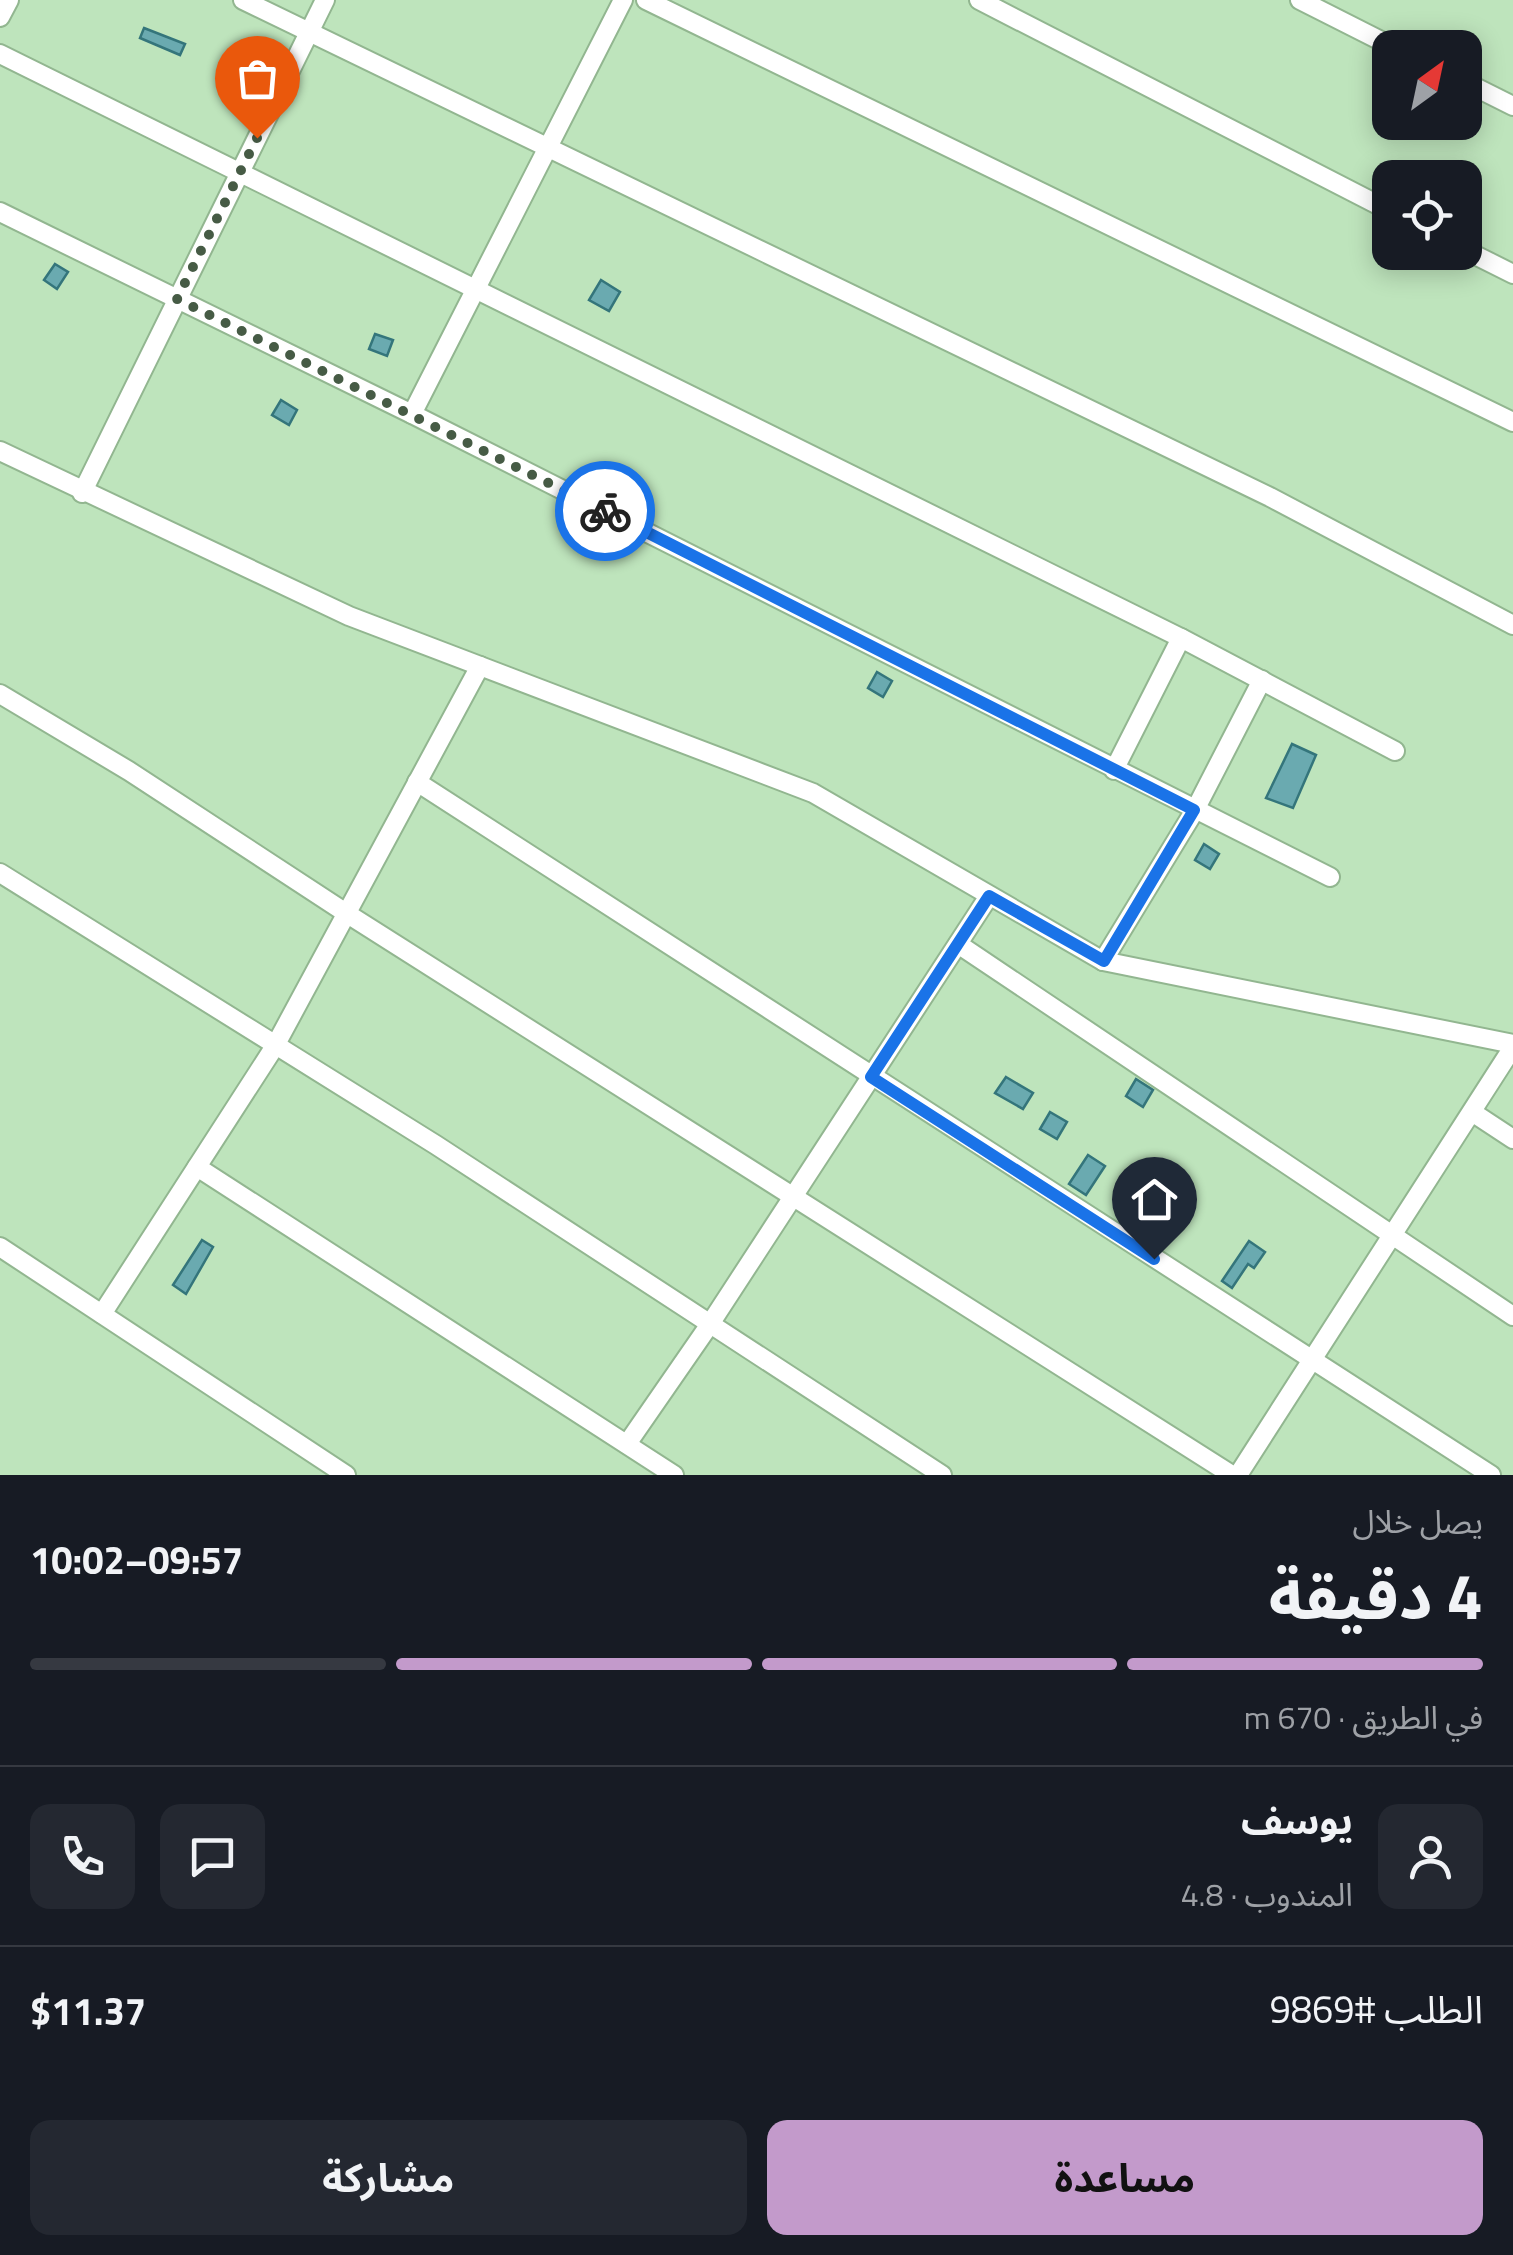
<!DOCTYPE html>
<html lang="ar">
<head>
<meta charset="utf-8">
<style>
	:root { --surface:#171b24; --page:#242831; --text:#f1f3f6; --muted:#9ea1a6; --line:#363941; --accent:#c39acb }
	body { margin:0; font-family:"Titillium Web","Noto Sans Arabic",sans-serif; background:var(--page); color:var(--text); direction:rtl; height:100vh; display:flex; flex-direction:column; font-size:38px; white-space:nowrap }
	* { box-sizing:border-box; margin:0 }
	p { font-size:32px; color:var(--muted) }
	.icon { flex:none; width:55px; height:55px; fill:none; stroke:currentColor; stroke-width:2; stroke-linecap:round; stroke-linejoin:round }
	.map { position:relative; height:1475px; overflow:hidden; direction:ltr }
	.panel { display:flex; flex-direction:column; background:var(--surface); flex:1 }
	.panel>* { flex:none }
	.needle { width:65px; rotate:33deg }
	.controls { position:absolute; left:1372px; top:30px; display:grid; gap:20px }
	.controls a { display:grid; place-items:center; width:110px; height:110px; border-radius:20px; background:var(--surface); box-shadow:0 5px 25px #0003; font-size:50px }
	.pin { position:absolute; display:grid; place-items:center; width:85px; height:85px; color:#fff; margin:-102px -42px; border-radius:50% 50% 50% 0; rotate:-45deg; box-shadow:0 0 10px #0007 }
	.pin .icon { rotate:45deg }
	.courier { position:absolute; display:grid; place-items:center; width:100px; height:100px; margin:-50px; border:8px solid #1a73e8; border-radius:50%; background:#fff; color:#222; box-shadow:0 2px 12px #0007 }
	.summary em { font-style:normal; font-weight:700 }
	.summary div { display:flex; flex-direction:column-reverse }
	.summary { display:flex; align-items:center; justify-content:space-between; height:170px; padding:0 30px }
	h1 { font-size:65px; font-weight:700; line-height:75px }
	.bar { display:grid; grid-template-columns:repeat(4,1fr); gap:15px 10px; align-content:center; height:120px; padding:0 30px }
	.bar i { height:12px; border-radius:8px; background:var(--line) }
	.bar .on { background:var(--accent) }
	.bar p { grid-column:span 4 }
	.line { display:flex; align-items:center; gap:25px; padding:0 30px; border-top:2px solid var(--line) }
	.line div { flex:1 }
	.round { display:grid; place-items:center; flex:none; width:105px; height:105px; border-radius:20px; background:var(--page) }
	.cta { display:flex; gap:20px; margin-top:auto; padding:20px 30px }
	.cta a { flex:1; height:115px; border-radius:20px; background:var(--accent); color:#111; font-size:40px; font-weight:700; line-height:115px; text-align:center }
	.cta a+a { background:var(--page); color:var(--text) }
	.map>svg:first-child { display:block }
</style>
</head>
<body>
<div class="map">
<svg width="1513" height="1475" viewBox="0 0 1513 1475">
	<rect width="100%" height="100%" fill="#bee4bc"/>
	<g fill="#6aaab0" stroke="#34757b" stroke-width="2.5">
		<polygon points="144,28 185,44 180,55 140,38"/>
		<polygon points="55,264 68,272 57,289 44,280"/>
		<polygon points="601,280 620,292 609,311 589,300"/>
		<polygon points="375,334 393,340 387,356 369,349"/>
		<polygon points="281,400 297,410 289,425 272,415"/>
		<polygon points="877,672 892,681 883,697 868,688"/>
		<polygon points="1292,744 1316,755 1293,808 1266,798"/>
		<polygon points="1204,844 1219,854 1210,869 1195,860"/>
		<polygon points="1006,1077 1033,1093 1023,1109 995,1093"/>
		<polygon points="1136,1079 1153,1090 1143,1107 1126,1096"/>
		<polygon points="1050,1112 1067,1122 1057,1139 1040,1129"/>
		<polygon points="1088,1155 1105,1166 1086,1195 1069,1184"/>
		<polygon points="202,1240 213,1247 186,1294 173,1285"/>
		<polygon points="1249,1241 1265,1252 1254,1268 1248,1264 1232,1288 1222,1281"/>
	</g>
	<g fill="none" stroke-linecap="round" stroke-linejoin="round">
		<g stroke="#92b690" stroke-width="22">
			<g id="minor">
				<polyline points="243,0 1270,497 1513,625"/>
				<polyline points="646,0 1513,422"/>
				<polyline points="979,0 1390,211"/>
				<polyline points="1300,0 1395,48"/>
				<polyline points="0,17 9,0"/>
				<polyline points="0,54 1181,638 1395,751"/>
				<polyline points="1465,82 1513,106"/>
				<polyline points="0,212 412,414 1330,877"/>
				<polyline points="1465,250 1513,274"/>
				<polyline points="412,414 623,0"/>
				<polyline points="0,451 349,616 813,793 1103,961 1513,1044"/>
				<polyline points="82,493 325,0"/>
				<polyline points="0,694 129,771 346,913 1232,1475"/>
				<polyline points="1114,770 1181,638"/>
				<polyline points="417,782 1491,1475"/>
				<polyline points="0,873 436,1145 942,1475"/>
				<polyline points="958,944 1513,1316"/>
				<polyline points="1103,961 1195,810 1262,680"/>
				<polyline points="1472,1112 1513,1139"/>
				<polyline points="197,1167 674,1475"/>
				<polyline points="0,1247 346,1475"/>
				<polyline points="102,1314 275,1046 480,666"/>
				<polyline points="627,1444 710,1324 989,896"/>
				<polyline points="1238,1475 1513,1047"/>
			</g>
		</g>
		<use href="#minor" stroke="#fff" stroke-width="18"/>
	</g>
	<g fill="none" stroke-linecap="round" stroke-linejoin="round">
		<polyline stroke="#465b45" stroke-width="10" stroke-dasharray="0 18" points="257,138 177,299 605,511"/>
		<polyline stroke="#1a73e8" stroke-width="12" points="605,511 1194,810 1104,961 989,896 871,1077 1154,1259"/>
	</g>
</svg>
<div class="controls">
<a><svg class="needle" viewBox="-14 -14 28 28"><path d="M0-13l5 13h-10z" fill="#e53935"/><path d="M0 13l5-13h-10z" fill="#9ea1a6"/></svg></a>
<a><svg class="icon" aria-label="locate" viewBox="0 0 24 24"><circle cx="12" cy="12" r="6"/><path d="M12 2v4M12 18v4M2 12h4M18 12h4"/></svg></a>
</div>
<div class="pin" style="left:257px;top:138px;background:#ea580c"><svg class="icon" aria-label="bag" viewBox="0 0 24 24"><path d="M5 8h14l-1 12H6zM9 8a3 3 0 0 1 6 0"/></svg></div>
<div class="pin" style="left:1154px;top:1259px;background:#1f2937"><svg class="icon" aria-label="home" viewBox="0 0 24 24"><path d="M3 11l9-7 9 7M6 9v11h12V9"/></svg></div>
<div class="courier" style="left:605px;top:511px"><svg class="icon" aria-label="bike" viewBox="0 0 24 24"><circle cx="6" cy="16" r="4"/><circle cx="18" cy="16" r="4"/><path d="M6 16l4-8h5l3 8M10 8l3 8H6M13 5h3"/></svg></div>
</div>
<section class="panel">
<div class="summary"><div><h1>4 دقيقة</h1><p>يصل خلال</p></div><em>09:57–10:02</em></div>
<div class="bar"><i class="on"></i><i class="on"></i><i class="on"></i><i></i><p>في الطريق · 670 m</p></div>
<div class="line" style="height:180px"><a class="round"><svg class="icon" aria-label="person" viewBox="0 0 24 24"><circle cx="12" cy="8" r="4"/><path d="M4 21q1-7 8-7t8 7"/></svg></a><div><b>يوسف</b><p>المندوب · 4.8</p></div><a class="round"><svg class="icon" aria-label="chat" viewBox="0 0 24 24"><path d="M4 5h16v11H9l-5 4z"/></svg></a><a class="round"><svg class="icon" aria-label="phone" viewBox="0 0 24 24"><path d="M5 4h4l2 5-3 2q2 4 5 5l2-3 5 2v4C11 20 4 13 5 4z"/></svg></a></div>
<div class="line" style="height:130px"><div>الطلب #9869</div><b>$11.37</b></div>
<div class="cta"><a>مساعدة</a><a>مشاركة</a></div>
</section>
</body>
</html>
